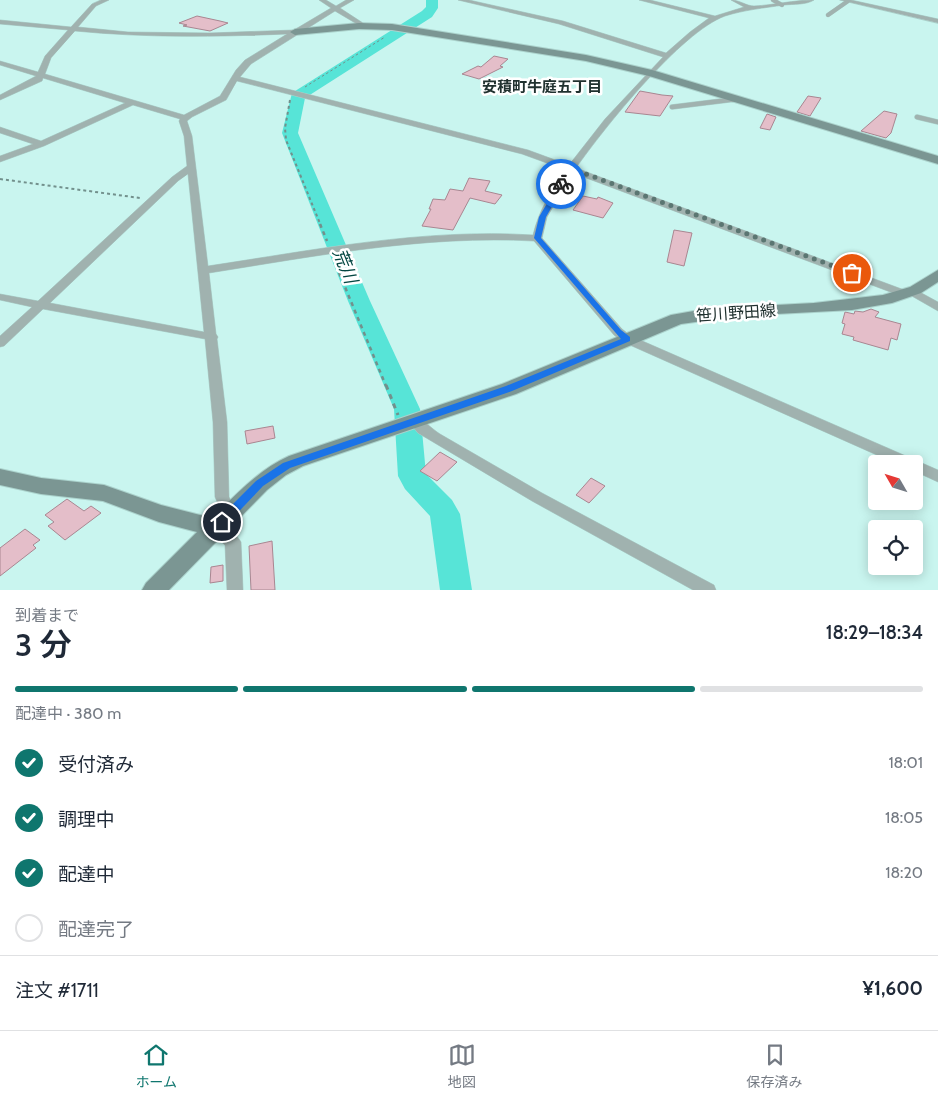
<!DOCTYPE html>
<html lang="ja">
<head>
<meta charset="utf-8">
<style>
	:root { --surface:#fff; --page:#f6f6f7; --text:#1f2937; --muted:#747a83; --line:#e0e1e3; --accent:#0f766e }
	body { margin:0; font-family:Cabin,"Noto Sans JP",sans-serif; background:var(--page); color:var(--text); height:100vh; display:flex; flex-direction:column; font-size:19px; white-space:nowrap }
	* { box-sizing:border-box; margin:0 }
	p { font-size:16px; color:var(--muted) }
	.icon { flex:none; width:28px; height:28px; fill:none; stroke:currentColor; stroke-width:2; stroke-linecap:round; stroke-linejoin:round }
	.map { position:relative; height:590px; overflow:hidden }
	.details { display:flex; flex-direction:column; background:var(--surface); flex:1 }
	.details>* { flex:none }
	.needle { width:32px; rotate:309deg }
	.buttons { position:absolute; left:868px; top:455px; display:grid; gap:10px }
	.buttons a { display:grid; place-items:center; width:55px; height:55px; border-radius:5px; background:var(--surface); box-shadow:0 2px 12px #0003; font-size:25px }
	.pin { position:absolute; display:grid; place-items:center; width:42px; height:42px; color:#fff; margin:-21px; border:2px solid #fff; border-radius:50%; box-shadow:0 1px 5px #0007 }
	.courier { position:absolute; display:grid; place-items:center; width:50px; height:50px; margin:-25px; border:4px solid #1a73e8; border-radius:50%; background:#fff; color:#222; box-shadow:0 1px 6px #0007 }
	.summary em { font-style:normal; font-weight:600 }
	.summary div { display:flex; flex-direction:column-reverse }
	.summary { display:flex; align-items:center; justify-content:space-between; height:85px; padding:0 15px }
	h1 { font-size:32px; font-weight:600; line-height:38px }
	.bar { display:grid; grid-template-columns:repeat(4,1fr); gap:8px 5px; align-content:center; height:60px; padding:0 15px }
	.bar i { height:6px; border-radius:4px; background:var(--line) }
	.bar .selected { background:var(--accent) }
	.bar p { grid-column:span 4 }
	.line { display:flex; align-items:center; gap:12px; padding:0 15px; border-top:1px solid var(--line) }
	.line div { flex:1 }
	ol { padding:0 15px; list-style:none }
	li { display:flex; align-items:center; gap:15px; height:55px }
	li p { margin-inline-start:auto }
	li .icon { padding:5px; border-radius:50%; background:var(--accent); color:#fff; stroke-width:4 }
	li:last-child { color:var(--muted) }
	li i { width:28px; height:28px; border:2px solid var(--line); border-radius:50% }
	.tabs { display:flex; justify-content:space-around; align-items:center; height:70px; border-top:1px solid var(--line); background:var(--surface); font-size:14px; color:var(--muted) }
	.tabs a { display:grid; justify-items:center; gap:2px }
	.tabs .selected { color:var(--accent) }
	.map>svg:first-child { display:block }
</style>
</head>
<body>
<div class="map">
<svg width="938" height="590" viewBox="0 0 938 590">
	<rect width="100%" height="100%" fill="#c9f5ef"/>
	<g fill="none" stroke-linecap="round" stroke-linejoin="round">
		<polygon fill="#57e4d7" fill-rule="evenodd" points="426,0 438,0 438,8 432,17 305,98 298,133 370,301 420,409 426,474 452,500 460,514 472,590 440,590 430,516 405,489 398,476 394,409 348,301 282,133 292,93 422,11 426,7"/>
	</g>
	<g fill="#e4bec9" stroke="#a98691">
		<polygon points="197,16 220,21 228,23 210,31 183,26 187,25 179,23"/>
		<polygon points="494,56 508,59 500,66 503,67 479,79 462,74 478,66 481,67"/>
		<polygon points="640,91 662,95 673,96 660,116 625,112"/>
		<polygon points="808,96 821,98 810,116 797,112"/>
		<polygon points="884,111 897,114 891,133 886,138 861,131"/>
		<polygon points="767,114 776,117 770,130 760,128"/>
		<polygon points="469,178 490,181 485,191 502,195 495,204 470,198 453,230 422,226 431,209 429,209 433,199 445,200 450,189 463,191"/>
		<polygon points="583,196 597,199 598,197 613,203 603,218 573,210"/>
		<polygon points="674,230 692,233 684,266 667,262"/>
		<polygon points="871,309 879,312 875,317 901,324 897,340 891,338 888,350 853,340 854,337 842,334 845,324 842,323 845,312 854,314 855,311 863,312"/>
		<polygon points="273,426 275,438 247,444 245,431"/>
		<polygon points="440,452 457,462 437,481 420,471"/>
		<polygon points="591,478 605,486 589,503 576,495"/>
		<polygon points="67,499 84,511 91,506 101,513 65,540 48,526 54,522 45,515"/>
		<polygon points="25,529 40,540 33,545 36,548 0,576 0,548"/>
		<polygon points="272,541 275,590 251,590 249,546"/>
		<polygon points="223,565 223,581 210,583 211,567"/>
	</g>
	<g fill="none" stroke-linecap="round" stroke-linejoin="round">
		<g stroke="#abd2cc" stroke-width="4.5">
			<g id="lane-far1">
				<polyline points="773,0 782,5"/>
				<polyline points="828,15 848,1"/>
				<polyline points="732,100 737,99"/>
			</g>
		</g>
		<g stroke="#abd2cc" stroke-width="5.5">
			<g id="lane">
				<polyline points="672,107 737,99"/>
				<polyline points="917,117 938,122"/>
			</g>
		</g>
		<g stroke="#abd2cc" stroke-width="1">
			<g id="street">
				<path d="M 101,0 L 109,0 L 96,6 L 78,27 L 128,32 L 210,33 L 294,30 L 331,8 L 319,0 L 326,0 L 336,6 L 346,0 L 354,0 L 340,8 L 366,25 L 366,27 L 362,27 L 335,11 L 251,64 L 240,77 L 528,150 L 569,165 L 605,119 L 663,57 L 559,24 L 458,0 L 469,0 L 563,21 L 666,53 L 690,32 L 709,18 L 639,0 L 650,0 L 715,16 L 744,7 L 731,0 C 740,0 746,6 754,6 C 774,5 794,0 814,0 C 806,5 794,4 784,5 C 764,8 744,10 725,16 C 681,32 604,128 576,168 L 907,291 L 912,289 L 916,290 L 938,302 L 938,311 L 910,295 L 905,297 L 901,296 L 573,173 L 547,217 L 542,238 L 622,329 L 631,336 L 938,470 L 938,482 L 914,471 L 914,464 L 897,464 L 623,342 L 614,335 L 534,241 C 425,235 316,256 209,273 L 216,334 L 218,337 L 217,339 L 227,422 L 229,497 L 238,515 L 235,519 L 230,521 L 225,519 L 215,497 L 213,422 L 205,339 L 43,309 L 4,346 L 0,347 L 0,336 L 32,307 L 0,300 L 0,294 L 38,301 L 172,177 L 187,166 L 184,136 L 179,121 L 180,119 L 133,105 L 44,146 L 0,162 L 0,156 L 33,144 L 0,133 L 0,127 L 41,141 L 125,103 L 43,78 L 42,81 L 0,100 L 0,95 L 36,76 L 0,65 L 0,61 L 38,72 L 45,56 L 68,30 L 0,24 L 0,20 L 71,27 L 92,4 ZM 75,31 C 146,38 216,37 287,34 L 245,60 L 236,70 L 220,96 L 184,115 L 45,74 L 51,58 ZM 237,81 L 522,154 L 566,170 C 551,191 539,210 533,235 C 423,228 315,250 208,266 L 192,136 L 187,121 L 192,117 L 226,100 ZM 188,174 L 204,332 L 50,303 L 178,181 Z"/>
				<polygon points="840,0 851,0 938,19 938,23"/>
				<path d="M 416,417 C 424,420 432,429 440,434 L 542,493 L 714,585 L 716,590 L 693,590 L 532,501 L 418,433 L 409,422 L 411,419 Z"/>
				<path d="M 215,522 C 224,525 236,533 241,542 L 243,590 L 227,590 L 225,545 L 210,532 L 207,528 L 210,524 Z"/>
			</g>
		</g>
		<g stroke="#abd2cc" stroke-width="2">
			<g id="secondary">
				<polygon points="359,23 392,24 586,55 652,70 938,156 938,164 649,76 586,61 392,30 359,29 295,35 290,32 295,29"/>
				<path d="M 938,270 L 938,282 L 921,293 L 892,303 L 852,310 L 739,316 L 681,324 L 516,394 L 303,466 L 286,475 L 267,490 L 169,590 L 142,590 L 146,583 L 197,532 L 159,522 L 103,501 L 41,494 L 0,485 L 0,469 L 41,478 L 104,485 L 161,505 L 212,518 C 236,495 258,470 289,456 L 502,384 L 671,315 L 705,309 L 814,303 L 883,295 L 910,287 Z"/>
			</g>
		</g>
		<polyline stroke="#72908c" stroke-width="1" stroke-dasharray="2.5 2.5" stroke-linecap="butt" points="305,87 385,37"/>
		<g stroke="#72908c" stroke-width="2" stroke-dasharray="3 3" stroke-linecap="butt">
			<polyline points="290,100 285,128 286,140 321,226"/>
			<polyline points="0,179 140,198"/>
		</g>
		<g stroke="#72908c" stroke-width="2.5" stroke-dasharray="4 4" stroke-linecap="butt">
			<polyline points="320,224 327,241"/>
			<polyline points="333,258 386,386"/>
		</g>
		<polyline stroke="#72908c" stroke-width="3" stroke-dasharray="5 5" stroke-linecap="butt" points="386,385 398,415"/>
		<use href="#lane-far1" stroke="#a0b2af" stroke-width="4"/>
		<use href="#lane" stroke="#a0b2af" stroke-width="4.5"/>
		<use href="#street" fill="#a0b2af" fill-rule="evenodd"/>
		<use href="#secondary" fill="#7b9693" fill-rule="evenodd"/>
	</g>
	<polygon fill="#1a73e8" points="559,183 565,184 546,217 541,238 621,330 630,337 630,341 512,391 290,468 263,486 226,525 219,525 219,518 256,481 283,463 506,386 621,339 534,238 539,217"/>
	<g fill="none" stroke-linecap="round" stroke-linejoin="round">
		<polyline stroke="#5b7672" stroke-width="5" stroke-dasharray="0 9" points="561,184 570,168 852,273"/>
	</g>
	<g text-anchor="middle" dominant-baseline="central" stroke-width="5" stroke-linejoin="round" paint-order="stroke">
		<g font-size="15" font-weight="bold" fill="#20312f" stroke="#fff">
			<text x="542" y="87">安積町牛庭五丁目</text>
		</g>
		<g font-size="16" fill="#20312f" stroke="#fff">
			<text transform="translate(736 313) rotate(-4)">笹川野田線</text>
		</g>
		<g font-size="18" font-style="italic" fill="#034641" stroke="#fff">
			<text transform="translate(345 266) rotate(68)">荒川</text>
		</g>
	</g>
</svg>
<div class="buttons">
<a><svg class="needle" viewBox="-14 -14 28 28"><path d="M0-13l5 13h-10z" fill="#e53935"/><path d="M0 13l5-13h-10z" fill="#747a83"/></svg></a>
<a><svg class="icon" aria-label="locate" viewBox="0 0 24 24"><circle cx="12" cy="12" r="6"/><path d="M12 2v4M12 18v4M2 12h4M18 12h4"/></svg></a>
</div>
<div class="pin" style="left:852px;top:273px;background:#ea580c"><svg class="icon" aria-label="bag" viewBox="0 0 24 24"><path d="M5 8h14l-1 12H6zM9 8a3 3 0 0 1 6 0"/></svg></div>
<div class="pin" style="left:222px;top:522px;background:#1f2937"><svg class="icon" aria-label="home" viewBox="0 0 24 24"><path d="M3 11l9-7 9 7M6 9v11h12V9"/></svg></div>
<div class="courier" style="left:561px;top:184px"><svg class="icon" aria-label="bike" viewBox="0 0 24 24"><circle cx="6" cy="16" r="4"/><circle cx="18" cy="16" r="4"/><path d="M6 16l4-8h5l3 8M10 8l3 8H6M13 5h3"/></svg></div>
</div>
<section class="details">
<div class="summary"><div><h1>3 分</h1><p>到着まで</p></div><em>18:29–18:34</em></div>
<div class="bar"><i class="selected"></i><i class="selected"></i><i class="selected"></i><i></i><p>配達中 · 380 m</p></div>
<ol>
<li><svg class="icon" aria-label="check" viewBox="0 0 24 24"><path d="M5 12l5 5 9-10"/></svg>受付済み<p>18:01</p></li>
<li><svg class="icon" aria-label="check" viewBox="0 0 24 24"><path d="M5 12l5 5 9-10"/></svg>調理中<p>18:05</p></li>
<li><svg class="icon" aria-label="check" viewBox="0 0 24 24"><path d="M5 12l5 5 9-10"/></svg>配達中<p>18:20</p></li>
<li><i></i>配達完了</li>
</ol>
<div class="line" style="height:65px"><div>注文 #1711</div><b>¥1,600</b></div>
</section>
<nav class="tabs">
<a class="selected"><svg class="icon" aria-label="home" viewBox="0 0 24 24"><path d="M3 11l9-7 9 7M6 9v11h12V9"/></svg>ホーム</a>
<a><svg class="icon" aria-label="map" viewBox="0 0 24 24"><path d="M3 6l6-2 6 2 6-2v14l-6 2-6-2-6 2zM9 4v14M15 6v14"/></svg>地図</a>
<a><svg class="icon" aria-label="saved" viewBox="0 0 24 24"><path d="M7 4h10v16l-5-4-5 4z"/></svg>保存済み</a>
</nav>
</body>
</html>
